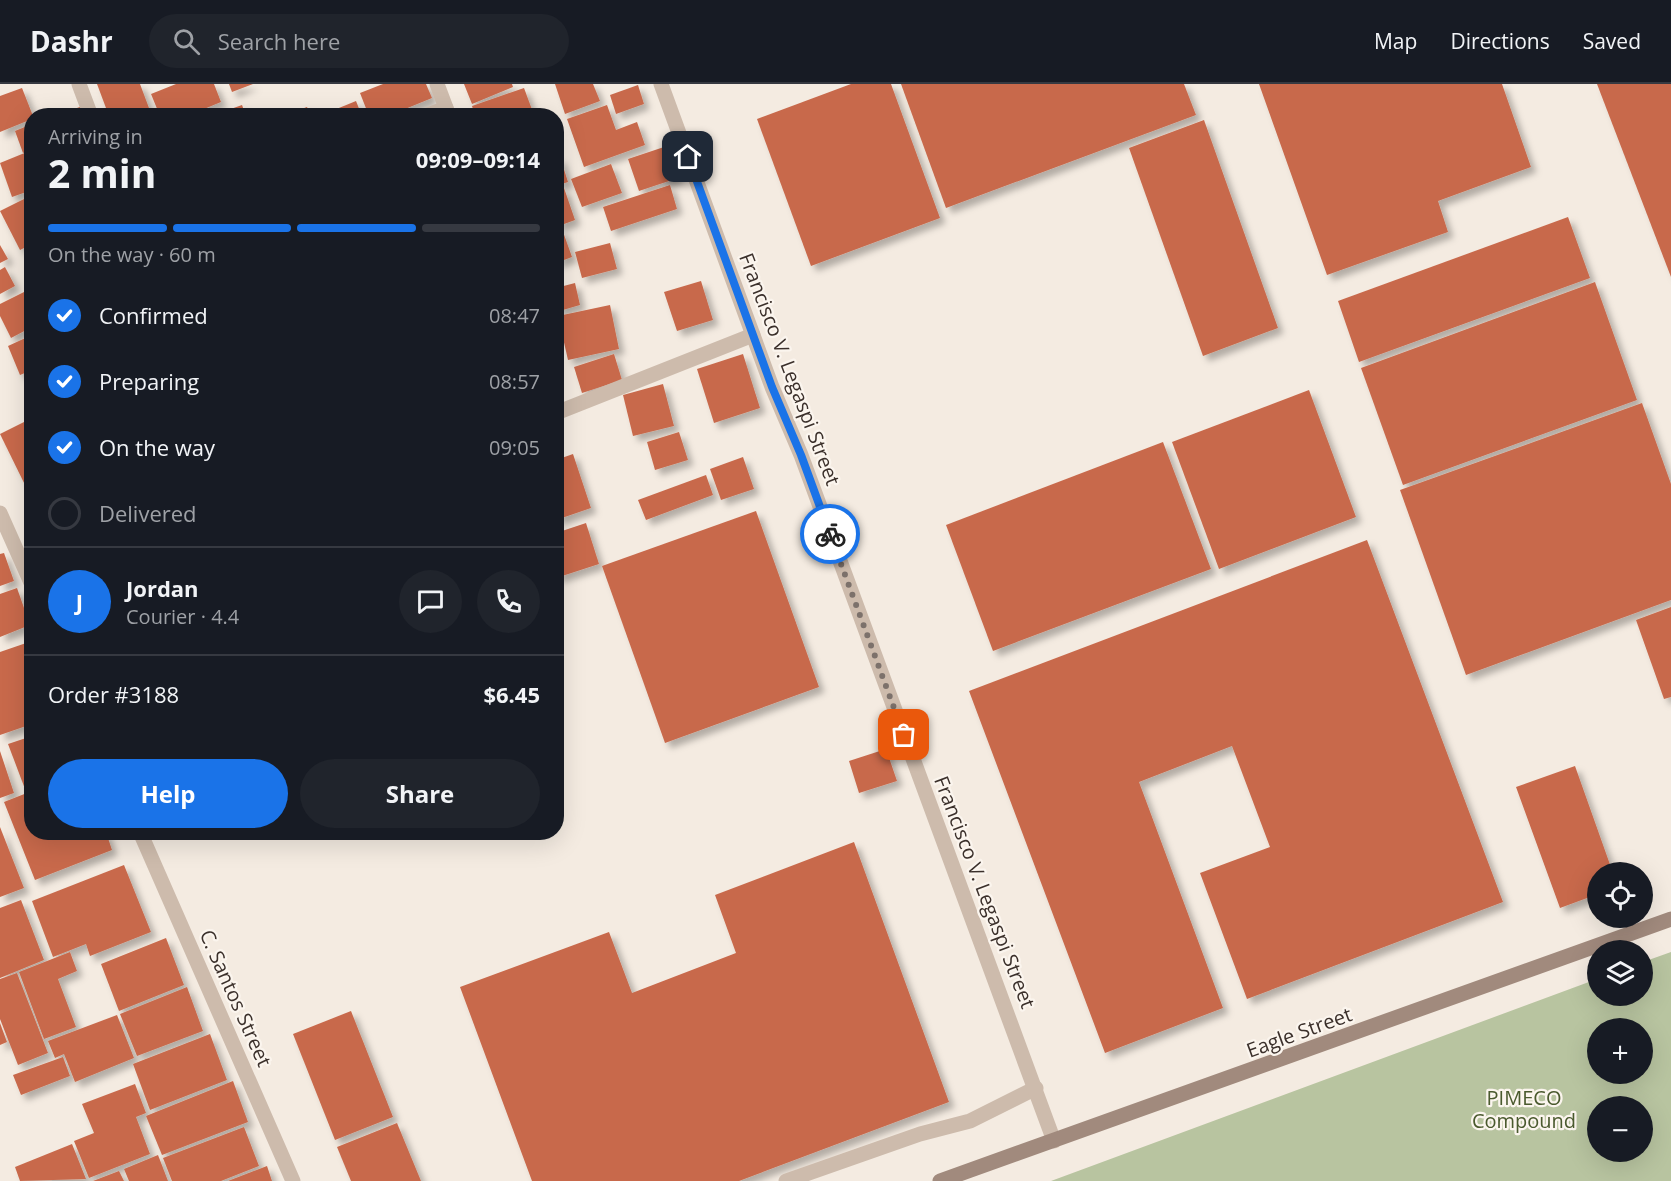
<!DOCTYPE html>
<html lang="en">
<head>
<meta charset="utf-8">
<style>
	:root { --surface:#171b24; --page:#20242c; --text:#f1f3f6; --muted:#9ea1a6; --line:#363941; --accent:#1a73e8 }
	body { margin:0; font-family:"Open Sans",sans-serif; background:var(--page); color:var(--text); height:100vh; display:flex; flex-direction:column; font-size:22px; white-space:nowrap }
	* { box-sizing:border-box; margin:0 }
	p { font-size:20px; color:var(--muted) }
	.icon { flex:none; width:33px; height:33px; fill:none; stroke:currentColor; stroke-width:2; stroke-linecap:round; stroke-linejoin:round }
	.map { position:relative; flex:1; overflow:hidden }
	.sheet { position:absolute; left:24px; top:24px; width:540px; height:732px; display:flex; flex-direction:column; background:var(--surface); border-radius:24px; box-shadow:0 6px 24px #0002 }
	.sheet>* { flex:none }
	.fabs { position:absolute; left:1587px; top:778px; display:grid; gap:12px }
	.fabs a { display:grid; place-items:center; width:66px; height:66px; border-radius:50%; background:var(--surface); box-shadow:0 6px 24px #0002; font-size:30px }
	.pin { position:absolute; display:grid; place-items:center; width:51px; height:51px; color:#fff; margin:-26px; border-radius:12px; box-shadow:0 3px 9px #0006 }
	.courier { position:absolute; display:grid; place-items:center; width:60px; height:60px; margin:-30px; border:4px solid #1a73e8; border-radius:50%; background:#fff; color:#222; box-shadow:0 2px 8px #0007 }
	.head em { font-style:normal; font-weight:700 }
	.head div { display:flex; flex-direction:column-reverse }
	.head { display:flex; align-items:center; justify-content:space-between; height:102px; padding:0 24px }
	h1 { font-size:39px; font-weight:700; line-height:45px }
	.bar { display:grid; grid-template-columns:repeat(4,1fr); gap:9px 6px; align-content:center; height:72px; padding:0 24px }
	.bar i { height:8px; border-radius:4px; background:var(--line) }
	.bar .active { background:var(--accent) }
	.bar p { grid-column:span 4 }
	.line { display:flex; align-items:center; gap:15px; padding:0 24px; border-top:2px solid var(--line) }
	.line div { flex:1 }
	.round { display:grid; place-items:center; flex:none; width:63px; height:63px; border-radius:32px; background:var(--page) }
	ol { padding:0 24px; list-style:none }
	li { display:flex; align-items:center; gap:18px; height:66px }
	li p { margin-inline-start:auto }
	li .icon { padding:6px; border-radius:50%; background:var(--accent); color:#fff; stroke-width:4 }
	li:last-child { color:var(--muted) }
	li i { width:33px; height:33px; border:3px solid var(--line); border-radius:50% }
	.cta { display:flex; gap:12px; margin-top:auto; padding:12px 24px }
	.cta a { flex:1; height:69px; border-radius:36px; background:var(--accent); color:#fff; font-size:24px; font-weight:700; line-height:69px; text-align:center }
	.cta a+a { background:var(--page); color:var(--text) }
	header { display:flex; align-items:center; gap:36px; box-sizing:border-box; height:84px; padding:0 30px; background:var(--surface); border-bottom:2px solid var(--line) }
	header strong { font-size:28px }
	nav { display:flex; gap:33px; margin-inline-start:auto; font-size:21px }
	.search { width:420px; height:54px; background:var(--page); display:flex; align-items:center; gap:15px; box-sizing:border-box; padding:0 21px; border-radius:33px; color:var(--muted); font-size:22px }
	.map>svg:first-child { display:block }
</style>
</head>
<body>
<header>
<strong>Dashr</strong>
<div class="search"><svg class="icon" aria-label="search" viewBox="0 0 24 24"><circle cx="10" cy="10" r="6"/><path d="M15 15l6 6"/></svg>Search here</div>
<nav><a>Map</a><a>Directions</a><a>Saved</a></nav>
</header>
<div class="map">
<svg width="1671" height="1097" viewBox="0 0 1671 1097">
	<defs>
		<filter id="shadow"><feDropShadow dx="5.5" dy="5.5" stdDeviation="3" flood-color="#0004"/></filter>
	</defs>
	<rect width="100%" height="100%" fill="#f4ebe1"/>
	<path fill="#b8c4a0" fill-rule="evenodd" d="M 1671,868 L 1671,1097 L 1051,1097 L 1597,895 L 1598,912 L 1642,912 L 1643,878 ZM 1598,945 L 1642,945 L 1642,990 L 1598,990 ZM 1598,1023 L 1642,1023 L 1642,1068 L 1598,1068 Z"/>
	<g fill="#c8694b" filter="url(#shadow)">
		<polygon points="97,0 140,0 152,32 109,32"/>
		<polygon points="176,0 214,0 221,18 187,32 160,32 151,10"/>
		<polygon points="229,0 253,0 232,8"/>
		<polygon points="383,0 426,0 432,14 388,32 369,32 360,9"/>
		<polygon points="464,0 512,0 513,3 472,20"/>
		<polygon points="555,0 593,0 600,17 565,30"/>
		<polygon points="851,0 891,0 940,134 811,182 757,35"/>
		<polygon points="901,0 1184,0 1196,31 946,124"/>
		<polygon points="1259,0 1502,0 1531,83 1438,117 1448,148 1327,191"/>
		<polygon points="1597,0 1671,0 1671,193"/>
		<polygon points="638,1 644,20 616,30 610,11"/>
		<polygon points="22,4 33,32 32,35 0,48 0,12"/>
		<polygon points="524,4 534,31 475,32 472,22"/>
		<polygon points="356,17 362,32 336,32 334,26"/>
		<polygon points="85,21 89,32 70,32 69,27"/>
		<polygon points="242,21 246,32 214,32 214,31"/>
		<polygon points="607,21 616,46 637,38 645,61 584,83 567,35"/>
		<polygon points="307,23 311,32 286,32 285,31"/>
		<polygon points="1204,36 1278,244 1203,272 1129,64"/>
		<polygon points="32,40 32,65 23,69 15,47"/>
		<polygon points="667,62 678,94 639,107 628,75"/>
		<polygon points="27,68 32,79 32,106 12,113 0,79"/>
		<polygon points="560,73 568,98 556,102 556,74"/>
		<polygon points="611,80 622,109 582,123 571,95"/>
		<polygon points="670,101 677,125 611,147 603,123"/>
		<polygon points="564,104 575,136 556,143 556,106"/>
		<polygon points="26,114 32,125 32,160 20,166 0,127"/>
		<polygon points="1568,133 1590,194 1359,278 1338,217"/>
		<polygon points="562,145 572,173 556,179 556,147"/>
		<polygon points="610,159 617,185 582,194 575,168"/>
		<polygon points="0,161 8,175 0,179"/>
		<polygon points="5,183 15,202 0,210 0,186"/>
		<polygon points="701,197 713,236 677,247 664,208"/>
		<polygon points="1595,198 1637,316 1403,401 1361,284"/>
		<polygon points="575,199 580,221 556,228 556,204"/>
		<polygon points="32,204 32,243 11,254 0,232 0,220"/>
		<polygon points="610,221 619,265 568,276 558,232"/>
		<polygon points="32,251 32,286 20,291 8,262"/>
		<polygon points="614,270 622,296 582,309 574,283"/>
		<polygon points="743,270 760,324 714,339 697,285"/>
		<polygon points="663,300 674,342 633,352 623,311"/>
		<polygon points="1309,306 1356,433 1219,485 1172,358"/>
		<polygon points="1642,319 1671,400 1671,516 1466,591 1400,406"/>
		<polygon points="32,334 32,401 26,403 0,350"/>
		<polygon points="679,348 688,376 655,386 647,358"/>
		<polygon points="1163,358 1211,485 993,567 946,441"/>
		<polygon points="573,370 591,424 556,436 556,376"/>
		<polygon points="743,373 754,405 721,416 710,385"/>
		<polygon points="706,391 713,411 646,436 638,416"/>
		<polygon points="32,402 32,416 26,405"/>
		<polygon points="756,427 819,603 665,659 602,482"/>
		<polygon points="586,439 599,480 556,494 556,449"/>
		<polygon points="1367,456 1503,818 1247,915 1200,789 1270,763 1232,662 1139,698 1223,924 1105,969 969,607"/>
		<polygon points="4,469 14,497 0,502 0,470"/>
		<polygon points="17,504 30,541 0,553 0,510"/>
		<polygon points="1671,523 1671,613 1664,615 1636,536"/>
		<polygon points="32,557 32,640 0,651 0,568"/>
		<polygon points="32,652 32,702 25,705 8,660"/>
		<polygon points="886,665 897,697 859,709 849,677"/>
		<polygon points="0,667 14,709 0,714"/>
		<polygon points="1575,682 1613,789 1598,789 1598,810 1560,824 1516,703"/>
		<polygon points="32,707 32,748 106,748 112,766 35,796 4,718"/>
		<polygon points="0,743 24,804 0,813"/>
		<polygon points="854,758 949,1018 739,1097 532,1097 460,903 609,848 632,909 736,869 715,811"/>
		<polygon points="124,781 151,848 90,872 86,860 53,873 32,817"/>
		<polygon points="21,816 44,876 0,894 0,824"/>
		<polygon points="166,854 184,901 119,927 101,880"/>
		<polygon points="70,868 77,887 58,895 76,943 44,955 19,888"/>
		<polygon points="17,889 48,969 18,981 0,935 0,895"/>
		<polygon points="187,903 203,947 137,972 120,930"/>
		<polygon points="351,927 393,1033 335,1056 293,950"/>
		<polygon points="117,931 134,974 75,998 64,970 55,974 48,957"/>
		<polygon points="0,939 7,958 0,961"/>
		<polygon points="210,950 227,996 150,1026 133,980"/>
		<polygon points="63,973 70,992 21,1011 13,991"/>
		<polygon points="233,997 248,1038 162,1071 146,1032"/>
		<polygon points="135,1000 146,1029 136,1033 150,1070 89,1094 74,1057 94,1049 82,1020"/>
		<polygon points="397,1039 421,1097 351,1097 337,1063"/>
		<polygon points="244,1043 259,1082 221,1097 172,1097 163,1074"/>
		<polygon points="72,1060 86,1095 20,1097 15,1083"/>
		<polygon points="158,1071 168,1097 129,1097 124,1085"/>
		<polygon points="267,1082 272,1097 228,1097"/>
		<polygon points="119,1087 124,1097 93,1097"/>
	</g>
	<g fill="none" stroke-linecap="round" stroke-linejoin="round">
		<polyline stroke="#cdbbac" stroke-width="15" points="786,1097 920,1050 970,1037 1036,1004"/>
		<g stroke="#cdbbac" stroke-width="15">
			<polyline points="79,0 91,32"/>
			<polyline points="437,0 449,32"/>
			<polyline points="661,0 772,303 801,371 1054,1057"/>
			<polyline points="425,32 446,24"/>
			<polyline points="556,329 753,251"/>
			<polyline points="0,429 32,501"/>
			<polyline points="140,748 293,1097"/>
		</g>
		<polyline stroke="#a18a7d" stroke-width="15" points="940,1097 1671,835"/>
	</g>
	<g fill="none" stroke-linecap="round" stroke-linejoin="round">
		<polyline stroke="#7c716b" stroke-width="6" stroke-dasharray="0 10.8" points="830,450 904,651"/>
		<polyline stroke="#1a73e8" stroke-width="8" points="688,73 772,303 801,371 830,450"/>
	</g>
	<g text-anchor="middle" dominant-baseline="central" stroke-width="4.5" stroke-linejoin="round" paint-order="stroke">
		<g font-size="20" fill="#3b302b" stroke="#fbf5ee">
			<text transform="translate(790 285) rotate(69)">Francisco V. Legaspi Street</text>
			<text transform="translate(985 808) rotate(69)">Francisco V. Legaspi Street</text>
			<text transform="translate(236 914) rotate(66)">C. Santos Street</text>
			<text transform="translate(1299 948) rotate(-20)">Eagle Street</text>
		</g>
		<g font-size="20" fill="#4a5a2e" stroke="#fbf5ee">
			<text x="1524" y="1013">PIMECO<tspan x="1524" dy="23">Compound</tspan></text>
		</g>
	</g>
</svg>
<div class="fabs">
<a><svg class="icon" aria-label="locate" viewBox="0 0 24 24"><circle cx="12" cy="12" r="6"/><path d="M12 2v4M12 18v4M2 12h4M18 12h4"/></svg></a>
<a><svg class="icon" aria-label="layers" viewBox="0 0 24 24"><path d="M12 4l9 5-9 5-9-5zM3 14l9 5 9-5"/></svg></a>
<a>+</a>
<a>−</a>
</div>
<div class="pin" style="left:904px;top:651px;background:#ea580c"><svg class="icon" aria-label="bag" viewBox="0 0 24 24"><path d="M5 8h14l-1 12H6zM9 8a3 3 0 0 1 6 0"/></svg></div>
<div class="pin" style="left:688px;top:73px;background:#1f2937"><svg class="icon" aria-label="home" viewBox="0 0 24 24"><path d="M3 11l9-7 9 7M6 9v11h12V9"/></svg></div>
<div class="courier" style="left:830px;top:450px"><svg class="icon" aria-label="bike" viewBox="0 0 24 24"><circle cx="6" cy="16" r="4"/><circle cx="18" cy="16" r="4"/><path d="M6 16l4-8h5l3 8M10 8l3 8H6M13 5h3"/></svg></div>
<section class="sheet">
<div class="head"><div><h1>2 min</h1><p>Arriving in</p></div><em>09:09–09:14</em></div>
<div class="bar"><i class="active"></i><i class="active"></i><i class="active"></i><i></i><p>On the way · 60 m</p></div>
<ol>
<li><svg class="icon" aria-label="check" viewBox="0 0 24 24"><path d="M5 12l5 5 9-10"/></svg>Confirmed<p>08:47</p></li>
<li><svg class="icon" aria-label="check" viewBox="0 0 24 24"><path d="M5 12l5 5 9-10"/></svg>Preparing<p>08:57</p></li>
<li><svg class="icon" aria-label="check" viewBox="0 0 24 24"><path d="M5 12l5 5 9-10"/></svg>On the way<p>09:05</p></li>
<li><i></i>Delivered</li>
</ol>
<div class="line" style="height:108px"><b class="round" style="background:var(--accent);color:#fff">J</b><div><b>Jordan</b><p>Courier · 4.4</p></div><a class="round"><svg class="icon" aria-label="chat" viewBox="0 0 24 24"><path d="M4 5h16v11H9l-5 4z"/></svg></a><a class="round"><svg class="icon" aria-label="phone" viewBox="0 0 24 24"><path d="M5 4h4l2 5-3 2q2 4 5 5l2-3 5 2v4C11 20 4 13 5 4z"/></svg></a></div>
<div class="line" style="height:78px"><div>Order #3188</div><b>$6.45</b></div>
<div class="cta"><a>Help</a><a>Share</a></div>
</section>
</div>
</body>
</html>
